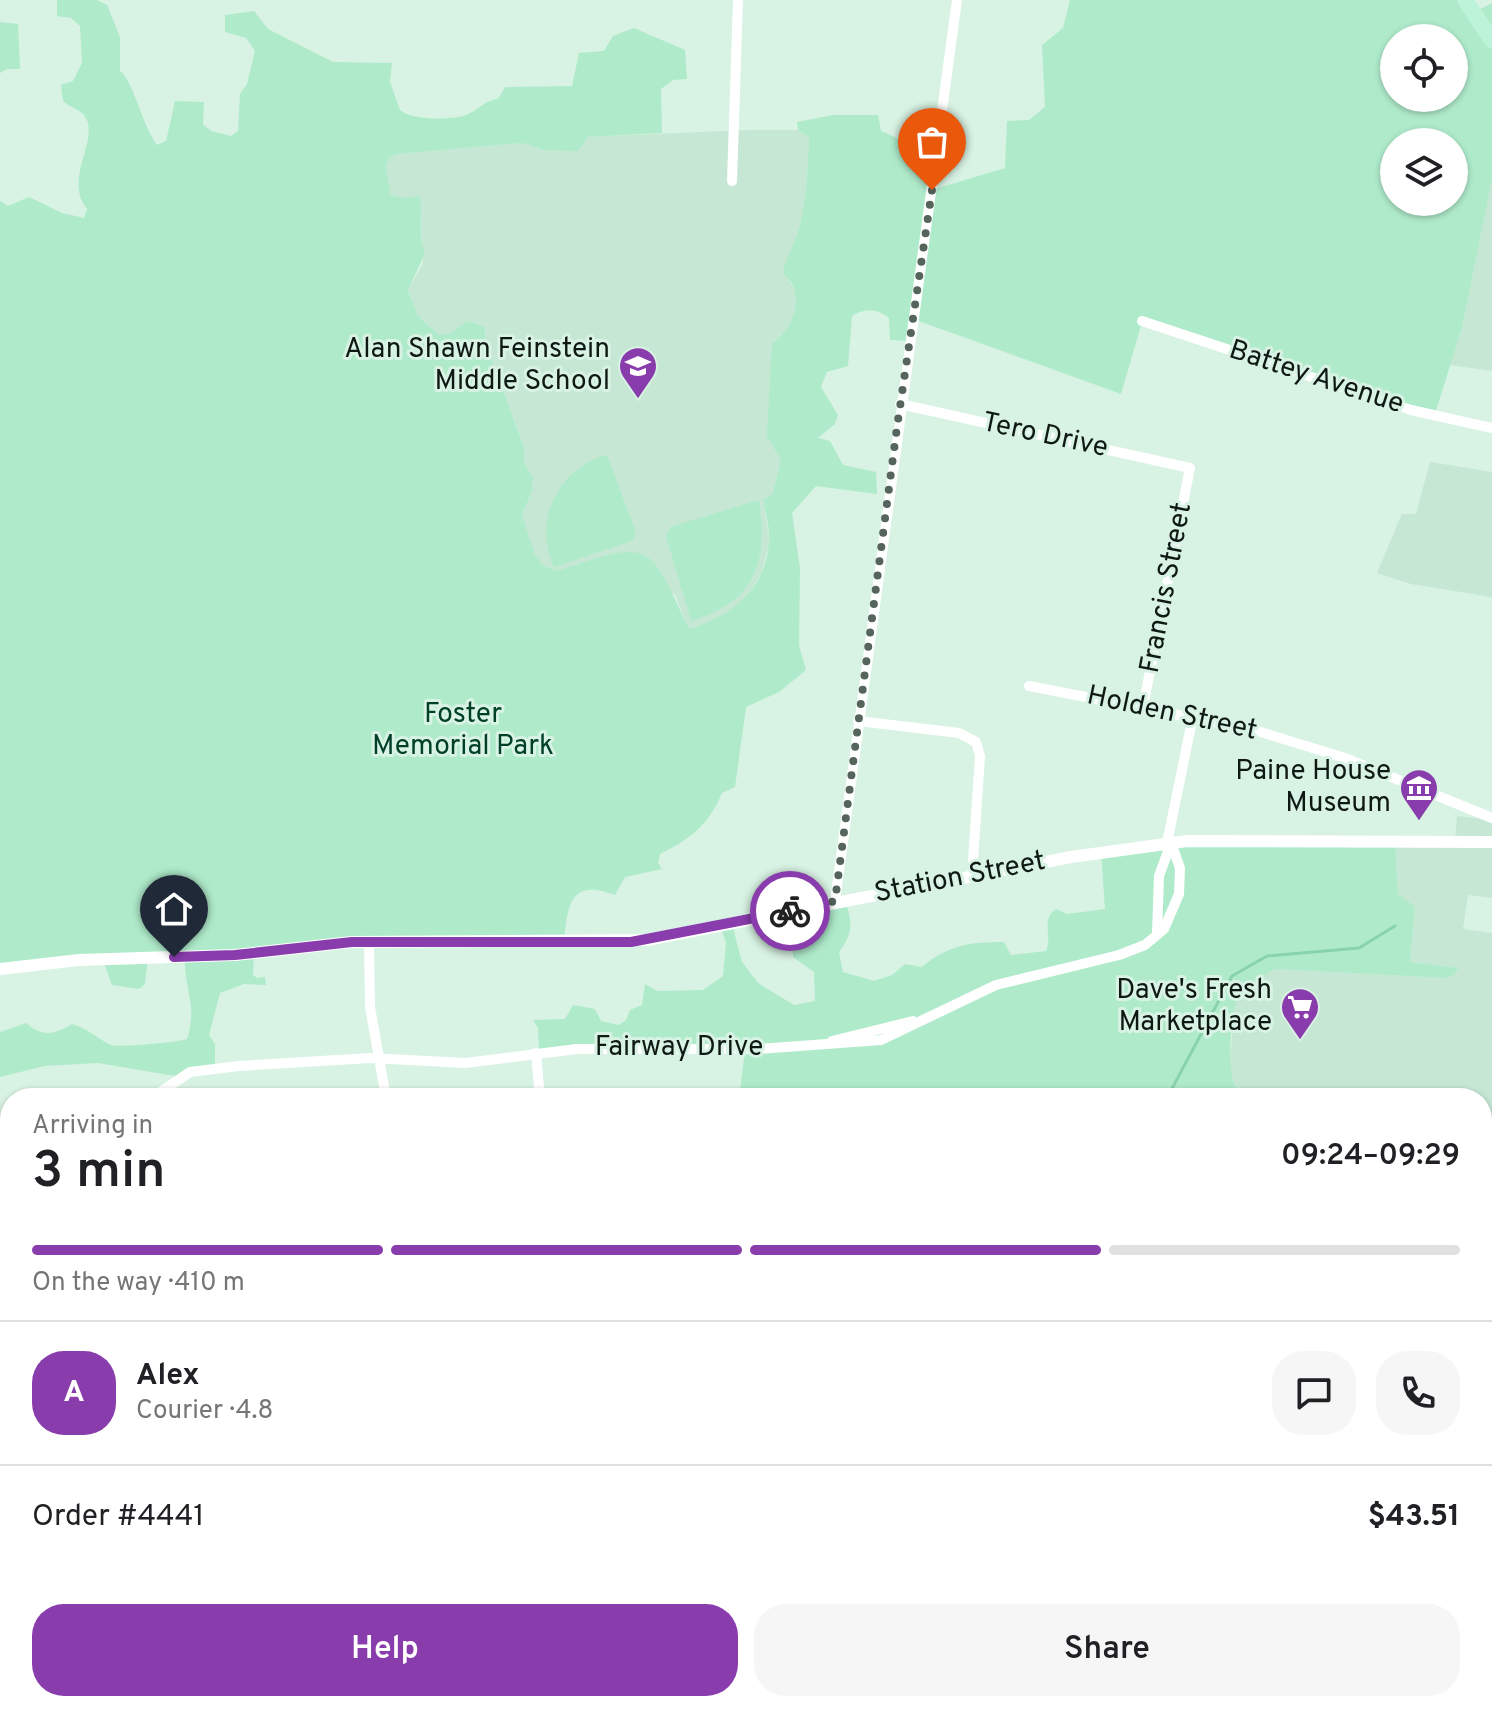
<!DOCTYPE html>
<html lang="en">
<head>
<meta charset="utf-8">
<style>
	:root { --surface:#fff; --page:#f6f6f6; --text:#202124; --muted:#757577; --line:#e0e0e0; --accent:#893cac }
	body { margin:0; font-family:Overpass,sans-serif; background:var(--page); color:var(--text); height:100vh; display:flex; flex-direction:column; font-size:30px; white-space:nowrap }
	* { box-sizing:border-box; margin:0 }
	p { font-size:26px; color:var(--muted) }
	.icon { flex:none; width:44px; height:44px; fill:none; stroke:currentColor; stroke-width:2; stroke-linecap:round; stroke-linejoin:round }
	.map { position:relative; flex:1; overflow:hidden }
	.drawer { position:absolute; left:0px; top:1088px; width:1492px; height:624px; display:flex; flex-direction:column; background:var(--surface); border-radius:32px 32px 0 0; box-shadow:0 2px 6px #0004 }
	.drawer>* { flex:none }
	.fabs { position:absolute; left:1380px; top:24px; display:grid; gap:16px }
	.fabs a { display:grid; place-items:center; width:88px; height:88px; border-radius:50%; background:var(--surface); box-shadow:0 2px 6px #0004; font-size:40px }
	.pin { position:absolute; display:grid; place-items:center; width:68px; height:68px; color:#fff; margin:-82px -34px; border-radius:50% 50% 50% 0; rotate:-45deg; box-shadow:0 0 8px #0007 }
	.pin .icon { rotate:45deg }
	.courier { position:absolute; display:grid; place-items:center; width:80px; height:80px; margin:-40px; border:6px solid #893cac; border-radius:50%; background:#fff; color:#222; box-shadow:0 2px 10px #0007 }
	.overview em { font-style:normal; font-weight:600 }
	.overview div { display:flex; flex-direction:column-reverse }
	.overview { display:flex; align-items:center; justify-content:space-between; height:136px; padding:0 32px }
	h1 { font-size:52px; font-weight:600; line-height:60px }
	.bar { display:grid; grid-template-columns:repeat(4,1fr); gap:12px 8px; align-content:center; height:96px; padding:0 32px }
	.bar i { height:10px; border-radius:6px; background:var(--line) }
	.bar .active { background:var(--accent) }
	.bar p { grid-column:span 4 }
	.line { display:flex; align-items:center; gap:20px; padding:0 32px; border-top:2px solid var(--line) }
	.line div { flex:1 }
	.round { display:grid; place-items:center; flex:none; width:84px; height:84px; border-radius:32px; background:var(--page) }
	.cta { display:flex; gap:16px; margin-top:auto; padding:16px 32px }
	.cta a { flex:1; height:92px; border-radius:32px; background:var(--accent); color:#fff; font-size:32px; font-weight:600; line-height:92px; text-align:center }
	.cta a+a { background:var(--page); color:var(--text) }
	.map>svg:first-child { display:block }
</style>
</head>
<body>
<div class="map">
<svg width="1492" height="1712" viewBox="0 0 1492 1712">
	<rect width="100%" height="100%" fill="#d8f2e3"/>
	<g fill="#c5e7d4">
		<polygon points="748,130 798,130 808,136 809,142 805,203 788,278 796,294 796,311 792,324 772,343 781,460 773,493 763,500 770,542 761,574 743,602 718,620 688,629 675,594 557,571 542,565 534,555 522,515 532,491 533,477 524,465 524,446 487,346 484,326 468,321 452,332 439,335 418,316 408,289 423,264 419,197 402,198 391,195 386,167 389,158 397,154 522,143 544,150 588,137"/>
		<polygon points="1492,176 1492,371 1450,365 1462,328"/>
		<polygon points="1430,462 1492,472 1492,597 1411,584 1377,573 1402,514 1416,514"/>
		<polygon points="1457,816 1492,820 1492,898 1468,895 1463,929 1492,933 1492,1196 1482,1193 1482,1098 1290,1098 1242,1089 1234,1084 1229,1073 1235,1003 1257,979 1275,969 1446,978 1457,968 1410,962 1415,908 1398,894 1395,842 1455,842"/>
		<polygon points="936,1702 1080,1702 1077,1712 927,1712"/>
	</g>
	<g fill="#afebcb" fill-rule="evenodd">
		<path d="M 57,0 L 97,0 L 107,5 L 120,37 L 120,71 C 133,80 142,125 157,145 L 166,141 L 175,101 L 204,102 L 203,124 L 211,131 L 231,136 L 238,131 L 240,94 L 247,84 L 255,51 L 246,38 L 225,32 L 225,15 L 254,11 L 268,29 L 333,62 L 392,63 L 390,82 L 400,110 C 411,120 449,120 463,116 C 477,112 484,100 498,99 L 505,87 L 572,86 L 579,53 L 604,51 L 613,36 L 634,28 L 685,50 L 687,79 L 673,80 L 661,89 L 662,133 L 588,137 L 578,151 L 544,150 L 522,143 L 397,154 L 389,158 L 386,167 L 391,195 L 402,198 L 420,196 C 422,215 418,236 425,253 L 408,290 L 418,316 L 439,335 L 452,332 L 468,321 L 484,326 L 487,346 L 524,447 L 524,464 L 533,477 L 532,491 L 522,515 L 535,555 L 542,565 L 557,571 C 654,538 648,542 689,629 C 731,616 764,591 769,544 C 771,530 765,513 763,500 L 773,493 L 781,460 L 767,436 L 772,343 C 795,327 807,295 783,273 C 787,253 796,243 800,225 C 807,198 807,170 809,142 L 808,136 L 798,130 L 797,122 L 833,115 L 878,115 L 881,131 L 897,138 L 925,138 L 941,142 L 935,189 L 1005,168 L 1007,121 L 1029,120 L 1045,107 L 1042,45 L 1063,28 L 1070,0 L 1465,0 L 1473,13 L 1492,3 L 1492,178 L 1462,328 L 1434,417 L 1142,322 L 1121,394 L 916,320 L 911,341 L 890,340 L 889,318 C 877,308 864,308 852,316 L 848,366 L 827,372 L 821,387 L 838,415 L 835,424 L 818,438 L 830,441 L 843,465 L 876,472 L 877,494 L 816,486 L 792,513 L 800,568 L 799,645 L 806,670 L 779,692 L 746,707 L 735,787 L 722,793 C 709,824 691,839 660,854 L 658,863 L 662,869 L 625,877 L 615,895 C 570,878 568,904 564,941 L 375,941 L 254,954 L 253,975 L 257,978 L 265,977 L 266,985 L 244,984 L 220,993 L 209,1035 L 215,1044 L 215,1065 L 181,1077 L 98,1063 L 45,1066 L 0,1077 L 0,1032 L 26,1023 C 42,1037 54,1035 72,1024 C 91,1030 96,1038 111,1045 C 116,1048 180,1042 187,1039 C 198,1006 184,990 185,958 L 148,958 L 145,984 L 139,989 L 112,985 L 102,958 L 0,968 L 0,201 L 8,206 L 29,197 L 62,213 L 84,218 L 87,209 C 62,178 102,138 84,115 C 79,109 69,107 63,101 L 61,85 L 73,81 L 82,63 L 80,26 L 71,18 L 57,16 ZM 1394,38 L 1454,38 L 1454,98 L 1394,98 ZM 1394,142 L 1454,142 L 1454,202 L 1394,202 Z"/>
		<polygon points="0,22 18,24 20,69 7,69 0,73"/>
		<path d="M 607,455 L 636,533 L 632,541 L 554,567 C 532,521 559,467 607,455 Z"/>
		<path d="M 759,500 C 768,563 756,601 691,621 L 666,536 L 670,527 Z"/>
		<path d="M 1168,842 L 1395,842 L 1398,894 L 1415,907 L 1410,962 L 1458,968 L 1454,975 L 1446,978 L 1275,969 C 1261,977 1246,986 1237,1001 C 1231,1012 1226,1077 1236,1086 C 1248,1097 1275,1092 1290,1098 L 739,1098 L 745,1050 L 539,1051 L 538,1028 L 533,1020 L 565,1019 L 573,1005 L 595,1009 L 601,1021 L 619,1025 L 626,1020 L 630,1010 L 642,1005 L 645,984 L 657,991 L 703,990 L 723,976 L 726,943 L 720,924 L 732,924 L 742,962 L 758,983 L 794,1005 L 815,1001 L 814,972 L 793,957 L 792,940 L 783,913 L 845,901 C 853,922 853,934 839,952 L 843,972 L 874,981 L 892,975 L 905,964 L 922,967 C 948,945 970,942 1004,942 L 1011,955 L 1046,951 C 1053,935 1040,921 1056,909 L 1067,914 L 1105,909 L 1101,852 Z"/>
		<polygon points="1482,1398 1492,1401 1492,1470 1482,1487"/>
		<polygon points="0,1405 10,1413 10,1702 65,1702 72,1712 0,1712 0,1605 5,1572 0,1557"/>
		<polygon points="387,1702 607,1702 621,1705 701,1702 708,1712 382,1712"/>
		<polygon points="752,1702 936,1702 927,1712 744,1712"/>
		<polygon points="1080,1702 1344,1702 1342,1712 1077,1712"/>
	</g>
	<polygon fill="#88d2ad" points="1492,1470 1492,1606 1482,1589 1482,1487"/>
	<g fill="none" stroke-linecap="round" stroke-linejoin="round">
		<polyline stroke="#88d2ad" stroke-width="3" points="1167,1098 1232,976 1267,956 1359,948 1395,926"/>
		<g stroke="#fff" stroke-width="10">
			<polyline points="732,181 738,0"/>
			<polyline points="1142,321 1411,410 1492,428"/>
			<polyline points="900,404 1190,468 1143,707"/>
			<polyline points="1029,686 1251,729 1345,758 1492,818"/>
			<polyline points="858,721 959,733 976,742 980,756 972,875"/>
			<polyline points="1167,843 1193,716"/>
			<polyline points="835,901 957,0"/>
			<polyline points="1157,934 1159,876 1171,843"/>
			<polyline points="369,942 370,1007 386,1098"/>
			<polyline points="832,1041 913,1021"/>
			<polyline points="536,1053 540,1098"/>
			<polyline points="152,1098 190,1072 239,1066 371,1058 465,1063 577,1049 760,1049 881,1040 996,985 1119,955 1145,945 1164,929 1179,894 1180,868 1171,843"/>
			<polyline points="1482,1194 1492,1197"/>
			<polyline points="0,1209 10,1205"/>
			<polyline points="0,1268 10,1280"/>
			<polyline points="1482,1326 1492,1329"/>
			<polyline points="0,1644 10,1649"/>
			<polyline points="256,1702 275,1712"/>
			<polyline points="1126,1712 1137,1702"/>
		</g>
		<polyline stroke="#fff" stroke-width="12" points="0,969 79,960 235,955 352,942 647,940 1071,857 1187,841 1492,842"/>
		<g stroke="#bdf4d9" stroke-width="16">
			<polyline points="1465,0 1492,40"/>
			<polyline points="1482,1401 1492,1367"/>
			<polyline points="1179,1712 1194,1702"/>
		</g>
	</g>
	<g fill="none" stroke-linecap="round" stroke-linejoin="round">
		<polyline stroke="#55655c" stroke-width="8" stroke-dasharray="0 14.4" points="790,911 835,901 897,427 932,190"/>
		<polyline stroke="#893cac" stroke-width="10" points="174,957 235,955 352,942 631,942 790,911"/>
	</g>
	<defs>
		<g id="school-pin" transform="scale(2)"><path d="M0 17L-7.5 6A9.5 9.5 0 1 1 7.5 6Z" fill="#893cac" stroke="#d8f2e3"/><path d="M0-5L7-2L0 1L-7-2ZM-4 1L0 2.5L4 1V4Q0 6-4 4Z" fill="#fff"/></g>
		<g id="museum-pin" transform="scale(2)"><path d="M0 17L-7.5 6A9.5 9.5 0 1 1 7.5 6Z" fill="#893cac" stroke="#d8f2e3"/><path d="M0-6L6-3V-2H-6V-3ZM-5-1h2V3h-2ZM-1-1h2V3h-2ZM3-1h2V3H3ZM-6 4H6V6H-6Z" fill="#fff"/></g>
		<g id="supermarket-pin" transform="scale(2)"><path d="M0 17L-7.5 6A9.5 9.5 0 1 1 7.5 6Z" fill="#893cac" stroke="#d8f2e3"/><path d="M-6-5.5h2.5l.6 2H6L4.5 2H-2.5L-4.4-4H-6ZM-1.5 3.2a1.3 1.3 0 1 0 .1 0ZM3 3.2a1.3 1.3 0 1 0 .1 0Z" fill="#fff"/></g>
	</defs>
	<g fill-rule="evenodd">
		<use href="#school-pin" x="638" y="366"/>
		<use href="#museum-pin" x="1419" y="788"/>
		<use href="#supermarket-pin" x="1300" y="1007"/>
	</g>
	<g text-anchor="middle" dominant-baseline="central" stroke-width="6" stroke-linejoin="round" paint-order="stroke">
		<g font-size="28" fill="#0f1914" stroke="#d8f2e3" text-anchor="end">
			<text x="610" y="350">Alan Shawn Feinstein<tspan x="610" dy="32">Middle School</tspan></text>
			<text x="1391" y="772">Paine House<tspan x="1391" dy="32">Museum</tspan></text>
			<text x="1272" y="991">Dave's Fresh<tspan x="1272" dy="32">Marketplace</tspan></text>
		</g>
		<g font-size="28" fill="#0f1914" stroke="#d8f2e3">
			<text transform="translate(1316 378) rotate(18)">Battey Avenue</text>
			<text transform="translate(1045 436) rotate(12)">Tero Drive</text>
			<text transform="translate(1167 588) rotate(-79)">Francis Street</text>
			<text transform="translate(1172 714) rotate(12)">Holden Street</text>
			<text transform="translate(960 878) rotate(-11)">Station Street</text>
			<text x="679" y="1048">Fairway Drive</text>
		</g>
		<g font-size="28" fill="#004029" stroke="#d8f2e3">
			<text x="463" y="715">Foster<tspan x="463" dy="32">Memorial Park</tspan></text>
		</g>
	</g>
</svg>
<div class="fabs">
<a><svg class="icon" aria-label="locate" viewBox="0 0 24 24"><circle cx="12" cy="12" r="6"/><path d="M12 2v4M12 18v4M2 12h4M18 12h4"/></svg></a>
<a><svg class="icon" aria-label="layers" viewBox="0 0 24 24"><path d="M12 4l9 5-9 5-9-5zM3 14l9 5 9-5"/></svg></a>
</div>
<div class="pin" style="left:932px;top:190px;background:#ea580c"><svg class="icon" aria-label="bag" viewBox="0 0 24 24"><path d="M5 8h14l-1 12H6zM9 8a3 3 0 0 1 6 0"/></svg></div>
<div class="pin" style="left:174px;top:957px;background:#1f2937"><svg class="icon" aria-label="home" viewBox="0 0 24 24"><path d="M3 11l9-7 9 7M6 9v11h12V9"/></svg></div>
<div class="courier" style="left:790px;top:911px"><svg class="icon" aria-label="bike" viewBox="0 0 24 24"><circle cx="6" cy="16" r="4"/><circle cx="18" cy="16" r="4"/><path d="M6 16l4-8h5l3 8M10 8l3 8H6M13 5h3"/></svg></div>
<section class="drawer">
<div class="overview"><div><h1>3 min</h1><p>Arriving in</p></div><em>09:24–09:29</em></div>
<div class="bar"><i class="active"></i><i class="active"></i><i class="active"></i><i></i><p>On the way · 410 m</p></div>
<div class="line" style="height:144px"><b class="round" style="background:var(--accent);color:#fff">A</b><div><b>Alex</b><p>Courier · 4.8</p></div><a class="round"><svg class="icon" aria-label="chat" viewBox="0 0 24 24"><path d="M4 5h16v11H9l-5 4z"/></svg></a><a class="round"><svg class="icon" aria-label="phone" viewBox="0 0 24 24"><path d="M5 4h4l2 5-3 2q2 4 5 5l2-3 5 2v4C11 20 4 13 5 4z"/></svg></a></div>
<div class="line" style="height:104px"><div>Order #4441</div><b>$43.51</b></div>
<div class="cta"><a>Help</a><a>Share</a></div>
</section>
</div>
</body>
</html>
